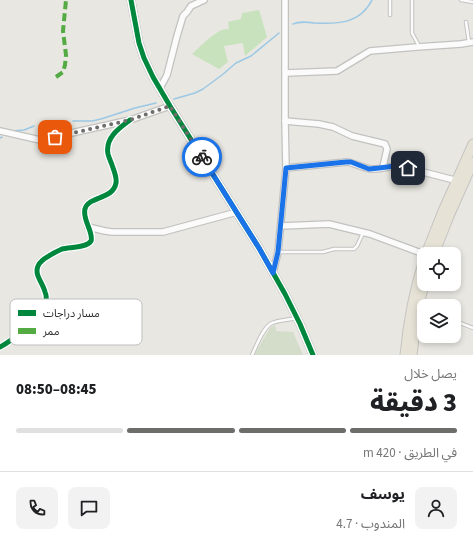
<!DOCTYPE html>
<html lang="ar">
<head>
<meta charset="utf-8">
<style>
	:root { --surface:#fff; --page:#f2f2f2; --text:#202124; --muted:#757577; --line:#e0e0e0; --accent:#6d6d6b }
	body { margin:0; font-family:"Source Sans 3","Noto Sans Arabic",sans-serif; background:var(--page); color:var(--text); direction:rtl; height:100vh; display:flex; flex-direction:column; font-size:15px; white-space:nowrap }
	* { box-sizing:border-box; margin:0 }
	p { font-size:13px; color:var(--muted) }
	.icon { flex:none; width:22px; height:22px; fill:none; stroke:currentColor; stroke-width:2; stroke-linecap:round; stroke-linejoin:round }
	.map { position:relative; height:355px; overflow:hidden; direction:ltr }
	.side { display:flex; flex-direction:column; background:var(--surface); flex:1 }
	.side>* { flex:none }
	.fabs { position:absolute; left:417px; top:247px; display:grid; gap:8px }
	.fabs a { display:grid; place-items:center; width:44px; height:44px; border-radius:8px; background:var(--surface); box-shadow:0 2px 6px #0003; font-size:20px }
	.pin { position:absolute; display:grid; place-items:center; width:34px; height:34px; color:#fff; margin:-17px; border-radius:8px; box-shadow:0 2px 6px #0006 }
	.courier { position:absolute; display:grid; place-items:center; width:40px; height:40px; margin:-20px; border:3px solid #1a73e8; border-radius:50%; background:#fff; color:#222; box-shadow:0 1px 5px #0007 }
	.overview em { font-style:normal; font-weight:800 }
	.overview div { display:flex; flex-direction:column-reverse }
	.overview { display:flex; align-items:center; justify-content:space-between; height:68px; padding:0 16px }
	h1 { font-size:26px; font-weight:800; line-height:30px }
	.bar { display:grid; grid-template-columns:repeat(4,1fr); gap:6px 4px; align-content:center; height:48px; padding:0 16px }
	.bar i { height:5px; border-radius:3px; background:var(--line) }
	.bar .on { background:var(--accent) }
	.bar p { grid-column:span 4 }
	.line { display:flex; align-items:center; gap:10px; padding:0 16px; border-top:1px solid var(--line) }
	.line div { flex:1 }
	.round { display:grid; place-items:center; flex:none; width:42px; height:42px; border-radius:8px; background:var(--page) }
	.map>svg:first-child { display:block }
</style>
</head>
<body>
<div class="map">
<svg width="473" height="355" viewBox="0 0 473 355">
	<rect width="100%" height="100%" fill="#e8e7e2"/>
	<polygon fill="#c8e2bd" points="259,10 267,37 245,56 243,43 224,46 228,62 219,69 192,54 208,39 221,30 229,29 228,22 241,19 242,13"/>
	<polygon fill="#d3ddca" points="275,325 276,331 293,332 303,355 254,355 270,328"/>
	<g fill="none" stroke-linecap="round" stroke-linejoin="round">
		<g stroke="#9bc8e4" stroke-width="1.5">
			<path d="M 293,24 C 300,21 307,22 315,23 C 338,24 360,24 372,0"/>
			<polyline points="174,99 195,93 203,89 222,75 236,63 251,56 279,33"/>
			<polyline points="73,121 92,121 101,119 135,108 156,103"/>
			<polyline points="12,131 24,130 34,126"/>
			<polyline points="0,138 2,137"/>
		</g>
		<g stroke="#c2c2c1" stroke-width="4.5">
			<g id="service">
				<polyline points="390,0 390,15"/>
				<polyline points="412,0 412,33 419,46"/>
				<polyline points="461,0 473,2"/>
				<polyline points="466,22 469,42"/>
				<polyline points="279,252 323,252 334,249 354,249 357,246 363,233"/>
				<polyline points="455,321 473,328"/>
				<path d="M 252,355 C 256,347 263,327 272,323 C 279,320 289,320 297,318"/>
			</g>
		</g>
		<g stroke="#c2c2c1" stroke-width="8">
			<g id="minor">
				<polyline points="286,73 337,71 370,51 417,47 461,44 473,42"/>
				<polyline points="160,88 167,75 177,36 183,16 187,12 191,6 204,0"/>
				<polyline points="285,121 319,124 333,127 352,136 385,144 387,149 383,167"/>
				<polyline points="0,131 40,140 130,120 170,106"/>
				<path d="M 286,168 L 347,162 C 355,163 362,168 371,169 C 381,170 390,165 400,166 L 458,181"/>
				<polyline points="281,226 329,224 370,234 424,254"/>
				<polyline points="88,227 105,231 112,232 163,232 237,212"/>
				<polyline points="273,273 278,252 286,168 285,121 285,0"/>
				<path d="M 0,347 C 12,341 38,319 44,306 C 46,302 47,296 45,292 C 43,283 34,275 38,266 C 39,263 42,261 44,259 C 50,255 55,252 62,249 C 69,247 87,248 91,241 C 94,233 82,219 85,209 C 88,196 113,200 116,183 C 117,177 114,171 112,165 C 111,162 109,158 108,154 C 105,138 119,128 130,120"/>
			</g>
		</g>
		<g stroke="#c2c2c1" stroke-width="9">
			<polyline id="tertiary" points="131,0 139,43 144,58 153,77 170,106 259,248 285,294 300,324 313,355"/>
		</g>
		<g stroke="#c5c4c2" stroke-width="11">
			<g id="trunk">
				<polyline points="426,254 443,211 473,144"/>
				<polyline points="434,254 449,216 473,162"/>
				<path d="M 405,355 C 408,323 414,291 424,260"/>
				<polyline points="412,355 417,314 424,284"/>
			</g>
		</g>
		<use href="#service" stroke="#fcfbfb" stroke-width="2.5"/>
		<use href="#minor" stroke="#fcfbfb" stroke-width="5.5"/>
		<use href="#tertiary" stroke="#fcfbfb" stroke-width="7"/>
		<use href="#trunk" stroke="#e6e2d5" stroke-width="9"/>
		<polyline stroke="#54ab44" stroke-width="4" stroke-dasharray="8 4" stroke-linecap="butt" points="56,77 63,72 65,65 66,55 63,31 66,0"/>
		<g stroke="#fff" stroke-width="8">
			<g id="cycleway">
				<polyline points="131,0 139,43 144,58 153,77 170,106 259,248 285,294 300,324 313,355"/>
				<path d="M 0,347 C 12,341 38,319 44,306 C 46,302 47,296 45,292 C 43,283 34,275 38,266 C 39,263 42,261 44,259 C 50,255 55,252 62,249 C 69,247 87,248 91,241 C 94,233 82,219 85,209 C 88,196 113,200 116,183 C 117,177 114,171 112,165 C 111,162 109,158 108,154 C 105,138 119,128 130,120"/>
			</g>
		</g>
		<use href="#cycleway" stroke="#00873e" stroke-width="5"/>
	</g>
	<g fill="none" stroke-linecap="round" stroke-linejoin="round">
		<polyline stroke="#6d6d6b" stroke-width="4" stroke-dasharray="0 7.2" points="55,137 130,120 170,106 202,157"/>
		<polyline stroke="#1a73e8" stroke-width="5" points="202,157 259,248 273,273 278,252 286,168 346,162 351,162 369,169 379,168 395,166 408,168"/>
	</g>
	<rect x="10" y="299" width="132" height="46" rx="6" fill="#fff" stroke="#bfbfbf" stroke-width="1"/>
	<rect x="18" y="310" width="18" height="6" fill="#00873e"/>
	<rect x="18" y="328" width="18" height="6" fill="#54ab44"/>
	<g font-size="11" fill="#2b2b2b">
		<text x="43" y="317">مسار دراجات</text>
		<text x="43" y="335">ممر</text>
	</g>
</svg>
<div class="fabs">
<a><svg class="icon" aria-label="locate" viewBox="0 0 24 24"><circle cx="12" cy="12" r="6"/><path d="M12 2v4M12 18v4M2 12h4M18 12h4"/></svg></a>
<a><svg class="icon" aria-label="layers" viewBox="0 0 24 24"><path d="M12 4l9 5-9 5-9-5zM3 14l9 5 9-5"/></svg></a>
</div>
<div class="pin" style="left:55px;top:137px;background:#ea580c"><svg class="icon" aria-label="bag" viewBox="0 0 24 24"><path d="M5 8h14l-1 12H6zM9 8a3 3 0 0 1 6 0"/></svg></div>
<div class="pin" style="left:408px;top:168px;background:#1f2937"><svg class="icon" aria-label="home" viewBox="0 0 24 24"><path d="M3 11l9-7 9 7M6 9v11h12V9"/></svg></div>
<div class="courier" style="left:202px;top:157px"><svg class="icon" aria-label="bike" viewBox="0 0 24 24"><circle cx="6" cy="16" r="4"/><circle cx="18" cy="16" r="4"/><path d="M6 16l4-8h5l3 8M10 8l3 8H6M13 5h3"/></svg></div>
</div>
<section class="side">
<div class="overview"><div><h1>3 دقيقة</h1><p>يصل خلال</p></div><em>08:45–08:50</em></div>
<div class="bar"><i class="on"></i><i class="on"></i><i class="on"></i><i></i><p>في الطريق · 420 m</p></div>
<div class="line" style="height:72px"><a class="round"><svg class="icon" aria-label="person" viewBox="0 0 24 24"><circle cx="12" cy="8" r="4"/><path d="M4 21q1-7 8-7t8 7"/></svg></a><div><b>يوسف</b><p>المندوب · 4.7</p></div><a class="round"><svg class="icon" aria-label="chat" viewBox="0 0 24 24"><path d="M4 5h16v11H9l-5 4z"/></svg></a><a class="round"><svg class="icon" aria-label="phone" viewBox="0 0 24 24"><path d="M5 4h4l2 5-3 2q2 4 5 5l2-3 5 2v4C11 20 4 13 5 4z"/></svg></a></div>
</section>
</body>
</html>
